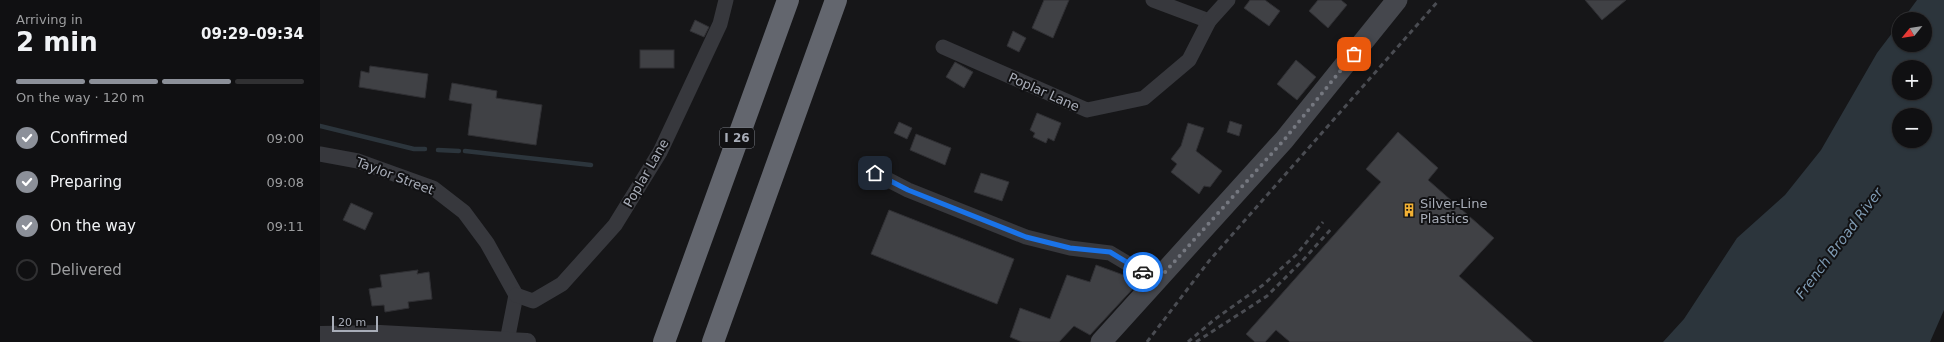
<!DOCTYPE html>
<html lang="en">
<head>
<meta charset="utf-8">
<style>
	:root { --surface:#101012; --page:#1e1e20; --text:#f1f3f6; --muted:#9c9d9f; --line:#303032; --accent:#8c9099 }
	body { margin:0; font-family:"DejaVu Sans",sans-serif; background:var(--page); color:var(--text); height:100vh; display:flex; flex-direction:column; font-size:15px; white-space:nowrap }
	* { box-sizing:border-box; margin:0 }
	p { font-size:13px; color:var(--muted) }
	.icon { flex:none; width:22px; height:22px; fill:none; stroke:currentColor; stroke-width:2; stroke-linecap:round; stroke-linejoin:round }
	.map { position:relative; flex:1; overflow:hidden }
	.side { display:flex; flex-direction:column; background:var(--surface); width:320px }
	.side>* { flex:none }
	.needle { width:26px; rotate:240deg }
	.tools { position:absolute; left:1572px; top:12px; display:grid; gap:8px }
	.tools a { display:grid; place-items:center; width:40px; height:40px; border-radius:50%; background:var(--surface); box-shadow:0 1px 3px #0004,0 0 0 1px var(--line); font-size:20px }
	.scale { position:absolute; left:12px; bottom:10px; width:46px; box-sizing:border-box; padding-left:4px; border:2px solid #a8adb8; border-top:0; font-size:11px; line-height:14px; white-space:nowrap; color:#a8adb8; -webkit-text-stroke:3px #111113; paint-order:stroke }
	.pin { position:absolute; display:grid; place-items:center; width:34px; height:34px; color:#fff; margin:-17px; border-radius:8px; box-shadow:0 2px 6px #0006 }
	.courier { position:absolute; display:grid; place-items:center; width:40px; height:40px; margin:-20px; border:3px solid #1a73e8; border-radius:50%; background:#fff; color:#222; box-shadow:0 1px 5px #0007 }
	.headline em { font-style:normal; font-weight:600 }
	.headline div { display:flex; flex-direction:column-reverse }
	.headline { display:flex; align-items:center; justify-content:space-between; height:68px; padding:0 16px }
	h1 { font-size:26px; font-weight:600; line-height:30px }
	.bar { display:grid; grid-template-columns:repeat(4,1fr); gap:6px 4px; align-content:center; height:48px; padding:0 16px }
	.bar i { height:5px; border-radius:3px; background:var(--line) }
	.bar .current { background:var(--accent) }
	.bar p { grid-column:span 4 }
	ol { padding:0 16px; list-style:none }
	li { display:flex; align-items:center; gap:12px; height:44px }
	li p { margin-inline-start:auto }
	li .icon { padding:4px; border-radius:50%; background:var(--accent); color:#fff; stroke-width:4 }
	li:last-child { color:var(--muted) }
	li i { width:22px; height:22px; border:2px solid var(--line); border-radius:50% }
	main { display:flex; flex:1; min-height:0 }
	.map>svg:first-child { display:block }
</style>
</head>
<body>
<main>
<section class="side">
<div class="headline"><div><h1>2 min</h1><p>Arriving in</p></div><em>09:29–09:34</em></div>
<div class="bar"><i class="current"></i><i class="current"></i><i class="current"></i><i></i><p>On the way · 120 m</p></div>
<ol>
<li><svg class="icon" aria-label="check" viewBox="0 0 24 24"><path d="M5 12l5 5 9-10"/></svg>Confirmed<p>09:00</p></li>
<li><svg class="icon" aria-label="check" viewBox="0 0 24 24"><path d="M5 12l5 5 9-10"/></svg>Preparing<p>09:08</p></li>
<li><svg class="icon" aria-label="check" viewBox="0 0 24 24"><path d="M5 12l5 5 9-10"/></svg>On the way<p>09:11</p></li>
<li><i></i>Delivered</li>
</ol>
</section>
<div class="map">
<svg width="1624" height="342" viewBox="0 0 1624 342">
	<rect width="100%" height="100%" fill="#161618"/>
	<path fill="#2c353c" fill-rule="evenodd" d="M 1597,0 L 1624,0 L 1624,310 L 1610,342 L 1343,342 L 1364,319 L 1417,238 L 1465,195 L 1501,150 L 1557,53 L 1579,24 L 1579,45 L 1605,45 L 1605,19 L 1583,19 ZM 1579,67 L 1605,67 L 1605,93 L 1579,93 ZM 1579,115 L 1605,115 L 1605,141 L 1579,141 Z"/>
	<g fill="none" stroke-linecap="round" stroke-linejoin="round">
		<g stroke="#2c353c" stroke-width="4.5">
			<polyline points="0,126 94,149 105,149"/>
			<polyline points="118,150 139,151"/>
			<polyline points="145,151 271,165"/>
		</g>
	</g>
	<g fill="#404145" stroke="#303034">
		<polygon points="724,0 749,0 733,38 712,28"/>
		<polygon points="930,0 945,0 960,11 949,26 924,8"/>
		<polygon points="998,0 1021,0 1027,5 1008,28 989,11"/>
		<polygon points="1265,0 1306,0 1282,20"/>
		<polygon points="375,20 389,27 384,37 370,31"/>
		<polygon points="693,31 706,38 699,52 687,46"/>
		<rect x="320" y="50" width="34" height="18"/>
		<polygon points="976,60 996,77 977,100 957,84"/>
		<polygon points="635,62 653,72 644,88 626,77"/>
		<polygon points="50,66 108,74 105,98 39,87 41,71 49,73"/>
		<polygon points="132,83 177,91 176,98 222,105 216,145 148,135 152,104 129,100"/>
		<polygon points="717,113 741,123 734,141 728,138 726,143 713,137 715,133 710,130"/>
		<polygon points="910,121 922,125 919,136 907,132"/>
		<polygon points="579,122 592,128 587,139 574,133"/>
		<polygon points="868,123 884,128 876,151 902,171 890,187 884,186 879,194 851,172 857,164 851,159 861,146"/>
		<polygon points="1078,132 1118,168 1108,180 1174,238 1139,276 1213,342 970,342 956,330 945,342 935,342 926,334 1061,182 1046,169"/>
		<polygon points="596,134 631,148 625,165 590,150"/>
		<polygon points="661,173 689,182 682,201 654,192"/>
		<polygon points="31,203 53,213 45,230 23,220"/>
		<polygon points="569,210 694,259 677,304 551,254"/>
		<polygon points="776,265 820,281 770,335 754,326 739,342 702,342 690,337 700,308 730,319 747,275 770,282"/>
		<polygon points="98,270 97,274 109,272 112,299 88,302 89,308 65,312 64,305 52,306 49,289 62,287 60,275"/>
	</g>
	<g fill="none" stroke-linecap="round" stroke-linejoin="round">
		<g stroke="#37383d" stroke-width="15">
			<polyline points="833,0 889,21"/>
			<polyline points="623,47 767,110 824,98 869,60 889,21 908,0"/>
			<polyline points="0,154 38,161 113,188 144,212 167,243 196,295 187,341"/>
			<polyline points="555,173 588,190 706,237 750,248 790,253 837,281"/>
			<polyline points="196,295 213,301 242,284 295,225 340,152 400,24 406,0"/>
		</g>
		<polyline stroke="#37383d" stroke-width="18" points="0,335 60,334 207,342"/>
		<polyline stroke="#45474d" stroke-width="21" points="781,342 964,140 1077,0"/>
		<g stroke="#63666e" stroke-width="22">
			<polyline points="344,342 468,0"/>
			<polyline points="393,342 516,0"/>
		</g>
		<g stroke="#4a4c52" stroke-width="3" stroke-dasharray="5 4" stroke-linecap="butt">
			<polyline points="827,342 889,261 1119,0"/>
			<polyline points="868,342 895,319 943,285 976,255 1003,222"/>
			<polyline points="876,342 947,296 984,259 1011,229"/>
		</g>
	</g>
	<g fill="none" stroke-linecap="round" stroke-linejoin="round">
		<polyline stroke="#757880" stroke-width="4" stroke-dasharray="0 7.2" points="823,272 837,281 964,140 1034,54"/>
		<polyline stroke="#1a73e8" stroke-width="5" points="555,173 588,190 706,237 750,248 790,252 823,272"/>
	</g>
	<defs>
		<g id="building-bare" transform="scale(1.08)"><path d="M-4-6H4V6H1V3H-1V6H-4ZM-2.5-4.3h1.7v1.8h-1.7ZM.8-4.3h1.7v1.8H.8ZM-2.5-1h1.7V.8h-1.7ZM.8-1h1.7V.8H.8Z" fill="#f2b134" stroke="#111113" stroke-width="2.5" paint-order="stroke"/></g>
	</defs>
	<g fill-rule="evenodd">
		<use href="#building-bare" x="1089" y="210"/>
	</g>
	<g text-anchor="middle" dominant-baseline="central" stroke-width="4" stroke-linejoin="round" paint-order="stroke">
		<rect fill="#111113" stroke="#7b7e86" stroke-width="1" x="400" y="128" width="34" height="20" rx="3"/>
		<g font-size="12" font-weight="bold" fill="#a8adb8">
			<text x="417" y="138">I 26</text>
		</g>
		<g font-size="13" fill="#a8adb8" stroke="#111113">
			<text transform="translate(724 92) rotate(24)">Poplar Lane</text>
			<text transform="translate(326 173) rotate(-60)">Poplar Lane</text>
			<text transform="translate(75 176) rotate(21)">Taylor Street</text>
		</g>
		<g font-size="13" fill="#a8adb8" stroke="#111113" text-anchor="start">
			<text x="1100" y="203">Silver-Line<tspan x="1100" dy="15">Plastics</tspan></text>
		</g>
		<g font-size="14" font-style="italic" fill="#7f9bb3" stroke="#111113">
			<text transform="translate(1519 243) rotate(-53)">French Broad River</text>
		</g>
	</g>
</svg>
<div class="tools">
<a><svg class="needle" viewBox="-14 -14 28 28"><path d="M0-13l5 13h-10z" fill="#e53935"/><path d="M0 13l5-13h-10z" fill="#9c9d9f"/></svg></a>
<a>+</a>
<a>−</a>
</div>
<div class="scale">20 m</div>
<div class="pin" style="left:1034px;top:54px;background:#ea580c"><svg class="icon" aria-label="bag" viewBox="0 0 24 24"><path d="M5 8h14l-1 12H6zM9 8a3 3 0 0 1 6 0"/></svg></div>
<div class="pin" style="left:555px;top:173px;background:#1f2937"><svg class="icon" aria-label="home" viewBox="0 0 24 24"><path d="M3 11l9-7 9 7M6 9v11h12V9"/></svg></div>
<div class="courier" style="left:823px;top:272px"><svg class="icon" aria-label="car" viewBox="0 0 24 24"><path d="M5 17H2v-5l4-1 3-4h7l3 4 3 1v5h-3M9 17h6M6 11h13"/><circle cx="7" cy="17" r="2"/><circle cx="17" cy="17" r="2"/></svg></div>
</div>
</main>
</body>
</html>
